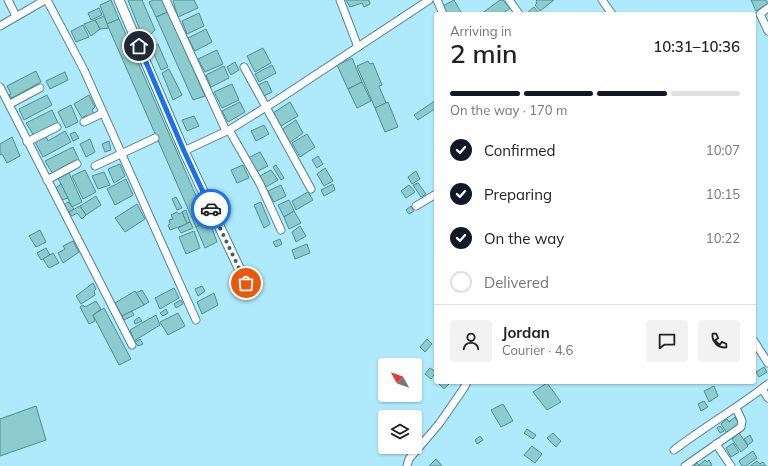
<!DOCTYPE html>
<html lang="en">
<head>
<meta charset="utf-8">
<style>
	:root { --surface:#fff; --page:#f2f2f2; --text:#222; --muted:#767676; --line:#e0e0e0; --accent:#111827 }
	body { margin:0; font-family:Mulish,sans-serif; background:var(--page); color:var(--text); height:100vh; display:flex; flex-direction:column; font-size:15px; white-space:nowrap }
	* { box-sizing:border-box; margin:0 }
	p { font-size:13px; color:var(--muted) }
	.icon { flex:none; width:22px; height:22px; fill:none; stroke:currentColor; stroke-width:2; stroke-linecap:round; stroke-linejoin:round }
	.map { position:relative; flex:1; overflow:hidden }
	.drawer { position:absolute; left:434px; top:12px; width:322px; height:372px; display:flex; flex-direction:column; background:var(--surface); border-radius:4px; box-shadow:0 1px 3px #0004 }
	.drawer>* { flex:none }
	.needle { width:26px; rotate:310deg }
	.tools { position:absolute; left:378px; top:358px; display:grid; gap:8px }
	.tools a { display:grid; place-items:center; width:44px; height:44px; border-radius:4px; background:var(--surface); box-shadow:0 1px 3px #0004; font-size:20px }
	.pin { position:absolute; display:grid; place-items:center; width:34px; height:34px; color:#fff; margin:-17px; border:2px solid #fff; border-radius:50%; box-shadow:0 1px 4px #0007 }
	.courier { position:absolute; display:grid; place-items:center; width:40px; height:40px; margin:-20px; border:3px solid #1a73e8; border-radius:50%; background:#fff; color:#222; box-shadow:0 1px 5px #0007 }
	.head em { font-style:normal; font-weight:600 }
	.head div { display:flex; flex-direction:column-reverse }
	.head { display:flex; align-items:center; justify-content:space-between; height:68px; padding:0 16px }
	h1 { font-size:26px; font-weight:600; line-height:30px }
	.bar { display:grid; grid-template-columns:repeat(4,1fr); gap:6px 4px; align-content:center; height:48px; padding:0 16px }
	.bar i { height:5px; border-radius:3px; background:var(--line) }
	.bar .selected { background:var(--accent) }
	.bar p { grid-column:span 4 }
	.line { display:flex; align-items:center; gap:10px; padding:0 16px; border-top:1px solid var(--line) }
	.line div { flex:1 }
	.round { display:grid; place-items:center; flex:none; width:42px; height:42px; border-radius:4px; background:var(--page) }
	ol { padding:0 16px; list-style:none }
	li { display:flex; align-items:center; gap:12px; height:44px }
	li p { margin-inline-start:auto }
	li .icon { padding:4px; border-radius:50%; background:var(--accent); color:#fff; stroke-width:4 }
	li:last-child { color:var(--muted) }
	li i { width:22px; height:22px; border:2px solid var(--line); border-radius:50% }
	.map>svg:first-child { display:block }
</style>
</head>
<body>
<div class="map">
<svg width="768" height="466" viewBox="0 0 768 466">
	<rect width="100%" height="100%" fill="#afeafc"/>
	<g fill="#8dccce" stroke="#4f8d8f">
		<polygon points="111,0 119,19 107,24 100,5"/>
		<polygon points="128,0 142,0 155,30 151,34 143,38"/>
		<polygon points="153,0 162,0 168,12 156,17 149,2"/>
		<polygon points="174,0 194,0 198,8 178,17 173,1"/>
		<polygon points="346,0 369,0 370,4 364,7 362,3 350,7"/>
		<polygon points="454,0 462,14 447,14 443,6"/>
		<polygon points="500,0 503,0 510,8 502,14 481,14"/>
		<polygon points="537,0 554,0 540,11 535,5 537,3 536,1"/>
		<polygon points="751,0 766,0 768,4 756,11"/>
		<polygon points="534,7 539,13 537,14 530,14 528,12"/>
		<polygon points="99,8 102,15 91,20 88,13"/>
		<polygon points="168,12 205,96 193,100 156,17"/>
		<polygon points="199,13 204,26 187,34 182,21"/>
		<polygon points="104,16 109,28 100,29 95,20"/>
		<polygon points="119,19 207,221 196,227 107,24"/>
		<polygon points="95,20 100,29 91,36 84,24"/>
		<polygon points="83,25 89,37 76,42 71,31"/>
		<polygon points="206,29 212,42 195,51 188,38"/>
		<polygon points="158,44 168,67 161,70 151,47"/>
		<polygon points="263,48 271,63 255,72 247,56"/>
		<polygon points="217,50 223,64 205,72 198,59"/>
		<polygon points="352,58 362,82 348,89 337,65"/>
		<polygon points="368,61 370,64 373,63 382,85 379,86 386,103 375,108 357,66"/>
		<polygon points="235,62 239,70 231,75 227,67"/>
		<polygon points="272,65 276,73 259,82 255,74"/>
		<polygon points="224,66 229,78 211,87 206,75"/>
		<polygon points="169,69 182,95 173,100 162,73"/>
		<polygon points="36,71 41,82 12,98 9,95 11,94 7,86"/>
		<polygon points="65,72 68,80 50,89 46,81"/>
		<polygon points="267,81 272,92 264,96 258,85"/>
		<polygon points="362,82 371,101 357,108 348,89"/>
		<polygon points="232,84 239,100 222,108 214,92"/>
		<polygon points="47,95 52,105 24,120 19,109"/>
		<polygon points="89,95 95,107 92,110 94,114 88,117 87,115 82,118 74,104"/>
		<polygon points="436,100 436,108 418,120 414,115"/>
		<polygon points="240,102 245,112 228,122 222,111"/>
		<polygon points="290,102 298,116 281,126 273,113"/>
		<polygon points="388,102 398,127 385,132 375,108"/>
		<polygon points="71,105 78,122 66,128 58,112"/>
		<polygon points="52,110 58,123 34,136 26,123"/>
		<polygon points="194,116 199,126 187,131 182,120"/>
		<polygon points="296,120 303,133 289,143 281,130"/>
		<polygon points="264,125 269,134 256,141 251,131"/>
		<polygon points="65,131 71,142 43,157 35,142 46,136 48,141"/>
		<polygon points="75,132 79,138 73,141 70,134"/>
		<polygon points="307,134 315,147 300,157 292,143"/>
		<polygon points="12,137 20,156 7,163 2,154 0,155 0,144"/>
		<polygon points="90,139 95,152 86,157 80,144"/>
		<polygon points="109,141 111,150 105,152 102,144"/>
		<polygon points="73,147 79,160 53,174 45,161"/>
		<polygon points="260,152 268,166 256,172 248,158"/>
		<polygon points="318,156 323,164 317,168 312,160"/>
		<polygon points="120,164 125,176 114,183 108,169"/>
		<polygon points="243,165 249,178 237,183 231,170"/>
		<polygon points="276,165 284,178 281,180 273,167"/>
		<polygon points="325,168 333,181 324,186 317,174"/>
		<polygon points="85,170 96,192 83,199 72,176"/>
		<polygon points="271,170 278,180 266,187 260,176"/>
		<polygon points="416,171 420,179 412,184 408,177"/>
		<polygon points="104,172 110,185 98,189 92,176"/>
		<polygon points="69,173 82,202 72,207 58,178"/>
		<polygon points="126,179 133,195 115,205 107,189"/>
		<polygon points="418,183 426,194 421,197 413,185"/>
		<polygon points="61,184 68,198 62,200 56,188"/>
		<polygon points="333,184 335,190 324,196 321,190"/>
		<polygon points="281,185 286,196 274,202 268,191"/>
		<polygon points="409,185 415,192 406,198 401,191"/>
		<polygon points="308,192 313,200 296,210 292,201"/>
		<polygon points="96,196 101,205 86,215 80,206"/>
		<polygon points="176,197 182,208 177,210 172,199"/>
		<polygon points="289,200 294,211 284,217 278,205"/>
		<polygon points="68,202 74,209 69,212 64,205"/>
		<polygon points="261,202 270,224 264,228 254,205"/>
		<polygon points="137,204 145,219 125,232 115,218"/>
		<polygon points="80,206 86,215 82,219 77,213 72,216 69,212"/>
		<polygon points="411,206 414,211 409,214 406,210"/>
		<polygon points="186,210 190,222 187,224 182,212"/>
		<polygon points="294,211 301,223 289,229 284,217"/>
		<polygon points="177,212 179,214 182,212 187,224 170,230 168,225 170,224 169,220 173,219 171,215"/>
		<polygon points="209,220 217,242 205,248 196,227"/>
		<polygon points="190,222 193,228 181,233 178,228"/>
		<polygon points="300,226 306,236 296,242 292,232"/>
		<polygon points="40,230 46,242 36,247 29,236"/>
		<polygon points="194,231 200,248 186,254 179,237"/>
		<polygon points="280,239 282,244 276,247 273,242"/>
		<polygon points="73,241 79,252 63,263 58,253 65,249 63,246"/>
		<polygon points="307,244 310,253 295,259 292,250"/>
		<polygon points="46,248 50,255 41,260 37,253"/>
		<polygon points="53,253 59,263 49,268 43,259"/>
		<polygon points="93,283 96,289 94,291 95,295 81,304 76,296"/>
		<polygon points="202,286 205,291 198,296 195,289"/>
		<polygon points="174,288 179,298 160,309 155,298"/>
		<polygon points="142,290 149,302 144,305 136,293"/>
		<polygon points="135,291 144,305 122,316 115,303"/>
		<polygon points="214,293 218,305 202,314 197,302"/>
		<polygon points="181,300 183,304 176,308 174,304"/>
		<polygon points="96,301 101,309 93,315 95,321 89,324 80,307 83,305 85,307"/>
		<polygon points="104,308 131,359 119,365 93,315"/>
		<polygon points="166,309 168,313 163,316 160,313"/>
		<polygon points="132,311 134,315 124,320 122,316"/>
		<polygon points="178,313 185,326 168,335 160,322"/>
		<polygon points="156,315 160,325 134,341 130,330"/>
		<polygon points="139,317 142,321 135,324 134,321"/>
		<polygon points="140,339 143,344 138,346 135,342"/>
		<polygon points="427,339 432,344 425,352 420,347"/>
		<polygon points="764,367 767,372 759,377 756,372"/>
		<polygon points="430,368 436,372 431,379 425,374"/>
		<polygon points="437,382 451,382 444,389"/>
		<polygon points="547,383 561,402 547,410 533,392"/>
		<polygon points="714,386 718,396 709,402 704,391"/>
		<polygon points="704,401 708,407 701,411 698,404"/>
		<polygon points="503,404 513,421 501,427 491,410"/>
		<polygon points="36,406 46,440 0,456 0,419"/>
		<polygon points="735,417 739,424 727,433 721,424 727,419 729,422"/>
		<polygon points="720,426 724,431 720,433 717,428"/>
		<polygon points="527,429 536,435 533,439 524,433"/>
		<polygon points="553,433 561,441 556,447 547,438"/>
		<polygon points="739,433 748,446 741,452 732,439"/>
		<polygon points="750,435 753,441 748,445 744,439"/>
		<polygon points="480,436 483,440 477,444 475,440"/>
		<polygon points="733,443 739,452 731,457 726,448"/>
		<polygon points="532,446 542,454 535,463 524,455"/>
		<polygon points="753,451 757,458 746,466 742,466 739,461"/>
		<polygon points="436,459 442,466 429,466"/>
		<polygon points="705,460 707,462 709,460 712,465 710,466 696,466 694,465 697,463 699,465"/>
		<polygon points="757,461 760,464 763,462 766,466 750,466"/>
	</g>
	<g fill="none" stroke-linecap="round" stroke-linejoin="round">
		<g stroke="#4b8394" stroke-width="9">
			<g id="minor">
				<polyline points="8,0 16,16"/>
				<polyline points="47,0 84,70 196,320"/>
				<polyline points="166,0 226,131"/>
				<polyline points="340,0 358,47"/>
				<polyline points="437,0 443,14"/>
				<polyline points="509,0 519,14"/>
				<polyline points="602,0 612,14"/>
				<polyline points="768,8 760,14 768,31"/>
				<polyline points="0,26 45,0"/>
				<polyline points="244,67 311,189"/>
				<polyline points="0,87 132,345"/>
				<polyline points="10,104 40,88"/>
				<polyline points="84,122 103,113"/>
				<polyline points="229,130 260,184 281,230"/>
				<polyline points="27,142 57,127"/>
				<polyline points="184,151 229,130 279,99 429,0"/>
				<polyline points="95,166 155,138"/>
				<polyline points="47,180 77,164"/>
				<polyline points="416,206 436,194"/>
				<polyline points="754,341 768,363"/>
				<polyline points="762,389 768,398"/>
				<polyline points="716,444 731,466"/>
				<path d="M 674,450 C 704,427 737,408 768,384"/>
				<polyline points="407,466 409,459 439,424 464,388 467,382"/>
				<polyline points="685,466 741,427 742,421 736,408"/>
			</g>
		</g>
		<g stroke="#4b8394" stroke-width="11">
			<polyline id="tertiary" points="119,0 184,151 246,283"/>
		</g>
		<use href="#minor" stroke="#fff" stroke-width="7"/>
		<use href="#tertiary" stroke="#fff" stroke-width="9"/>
	</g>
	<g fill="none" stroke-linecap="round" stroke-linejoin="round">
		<polyline stroke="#3d5d68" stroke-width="4" stroke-dasharray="0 7.2" points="211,209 246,283"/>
		<polyline stroke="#1a73e8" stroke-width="5" points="139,46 184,151 211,209"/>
	</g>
</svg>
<div class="tools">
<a><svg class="needle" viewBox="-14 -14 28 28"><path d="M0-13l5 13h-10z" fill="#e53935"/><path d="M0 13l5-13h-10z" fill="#767676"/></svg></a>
<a><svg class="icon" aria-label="layers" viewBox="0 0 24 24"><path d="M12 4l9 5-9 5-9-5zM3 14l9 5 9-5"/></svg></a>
</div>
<div class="pin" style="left:246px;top:283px;background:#ea580c"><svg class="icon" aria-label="bag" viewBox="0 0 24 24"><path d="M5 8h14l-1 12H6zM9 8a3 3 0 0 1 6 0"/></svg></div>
<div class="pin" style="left:139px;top:46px;background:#1f2937"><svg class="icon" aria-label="home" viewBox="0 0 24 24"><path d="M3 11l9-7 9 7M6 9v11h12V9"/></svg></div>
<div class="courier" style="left:211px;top:209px"><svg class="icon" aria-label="car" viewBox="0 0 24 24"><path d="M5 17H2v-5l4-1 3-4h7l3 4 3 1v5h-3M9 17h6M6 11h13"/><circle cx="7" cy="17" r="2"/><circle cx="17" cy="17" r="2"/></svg></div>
<section class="drawer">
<div class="head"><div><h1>2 min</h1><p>Arriving in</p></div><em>10:31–10:36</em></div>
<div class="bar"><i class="selected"></i><i class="selected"></i><i class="selected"></i><i></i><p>On the way · 170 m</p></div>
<ol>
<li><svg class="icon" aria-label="check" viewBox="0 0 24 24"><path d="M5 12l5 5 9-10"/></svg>Confirmed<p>10:07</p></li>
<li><svg class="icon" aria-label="check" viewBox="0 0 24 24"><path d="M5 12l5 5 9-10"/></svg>Preparing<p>10:15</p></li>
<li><svg class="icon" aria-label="check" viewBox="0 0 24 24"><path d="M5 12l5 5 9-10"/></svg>On the way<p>10:22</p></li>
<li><i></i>Delivered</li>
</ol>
<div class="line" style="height:72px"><a class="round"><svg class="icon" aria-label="person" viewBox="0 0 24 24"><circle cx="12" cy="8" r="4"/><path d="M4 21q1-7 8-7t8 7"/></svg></a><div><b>Jordan</b><p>Courier · 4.6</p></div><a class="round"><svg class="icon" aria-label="chat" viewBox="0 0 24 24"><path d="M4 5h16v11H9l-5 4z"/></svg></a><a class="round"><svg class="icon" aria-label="phone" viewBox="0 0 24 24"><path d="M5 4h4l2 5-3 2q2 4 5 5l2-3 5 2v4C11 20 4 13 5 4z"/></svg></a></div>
</section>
</div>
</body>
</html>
